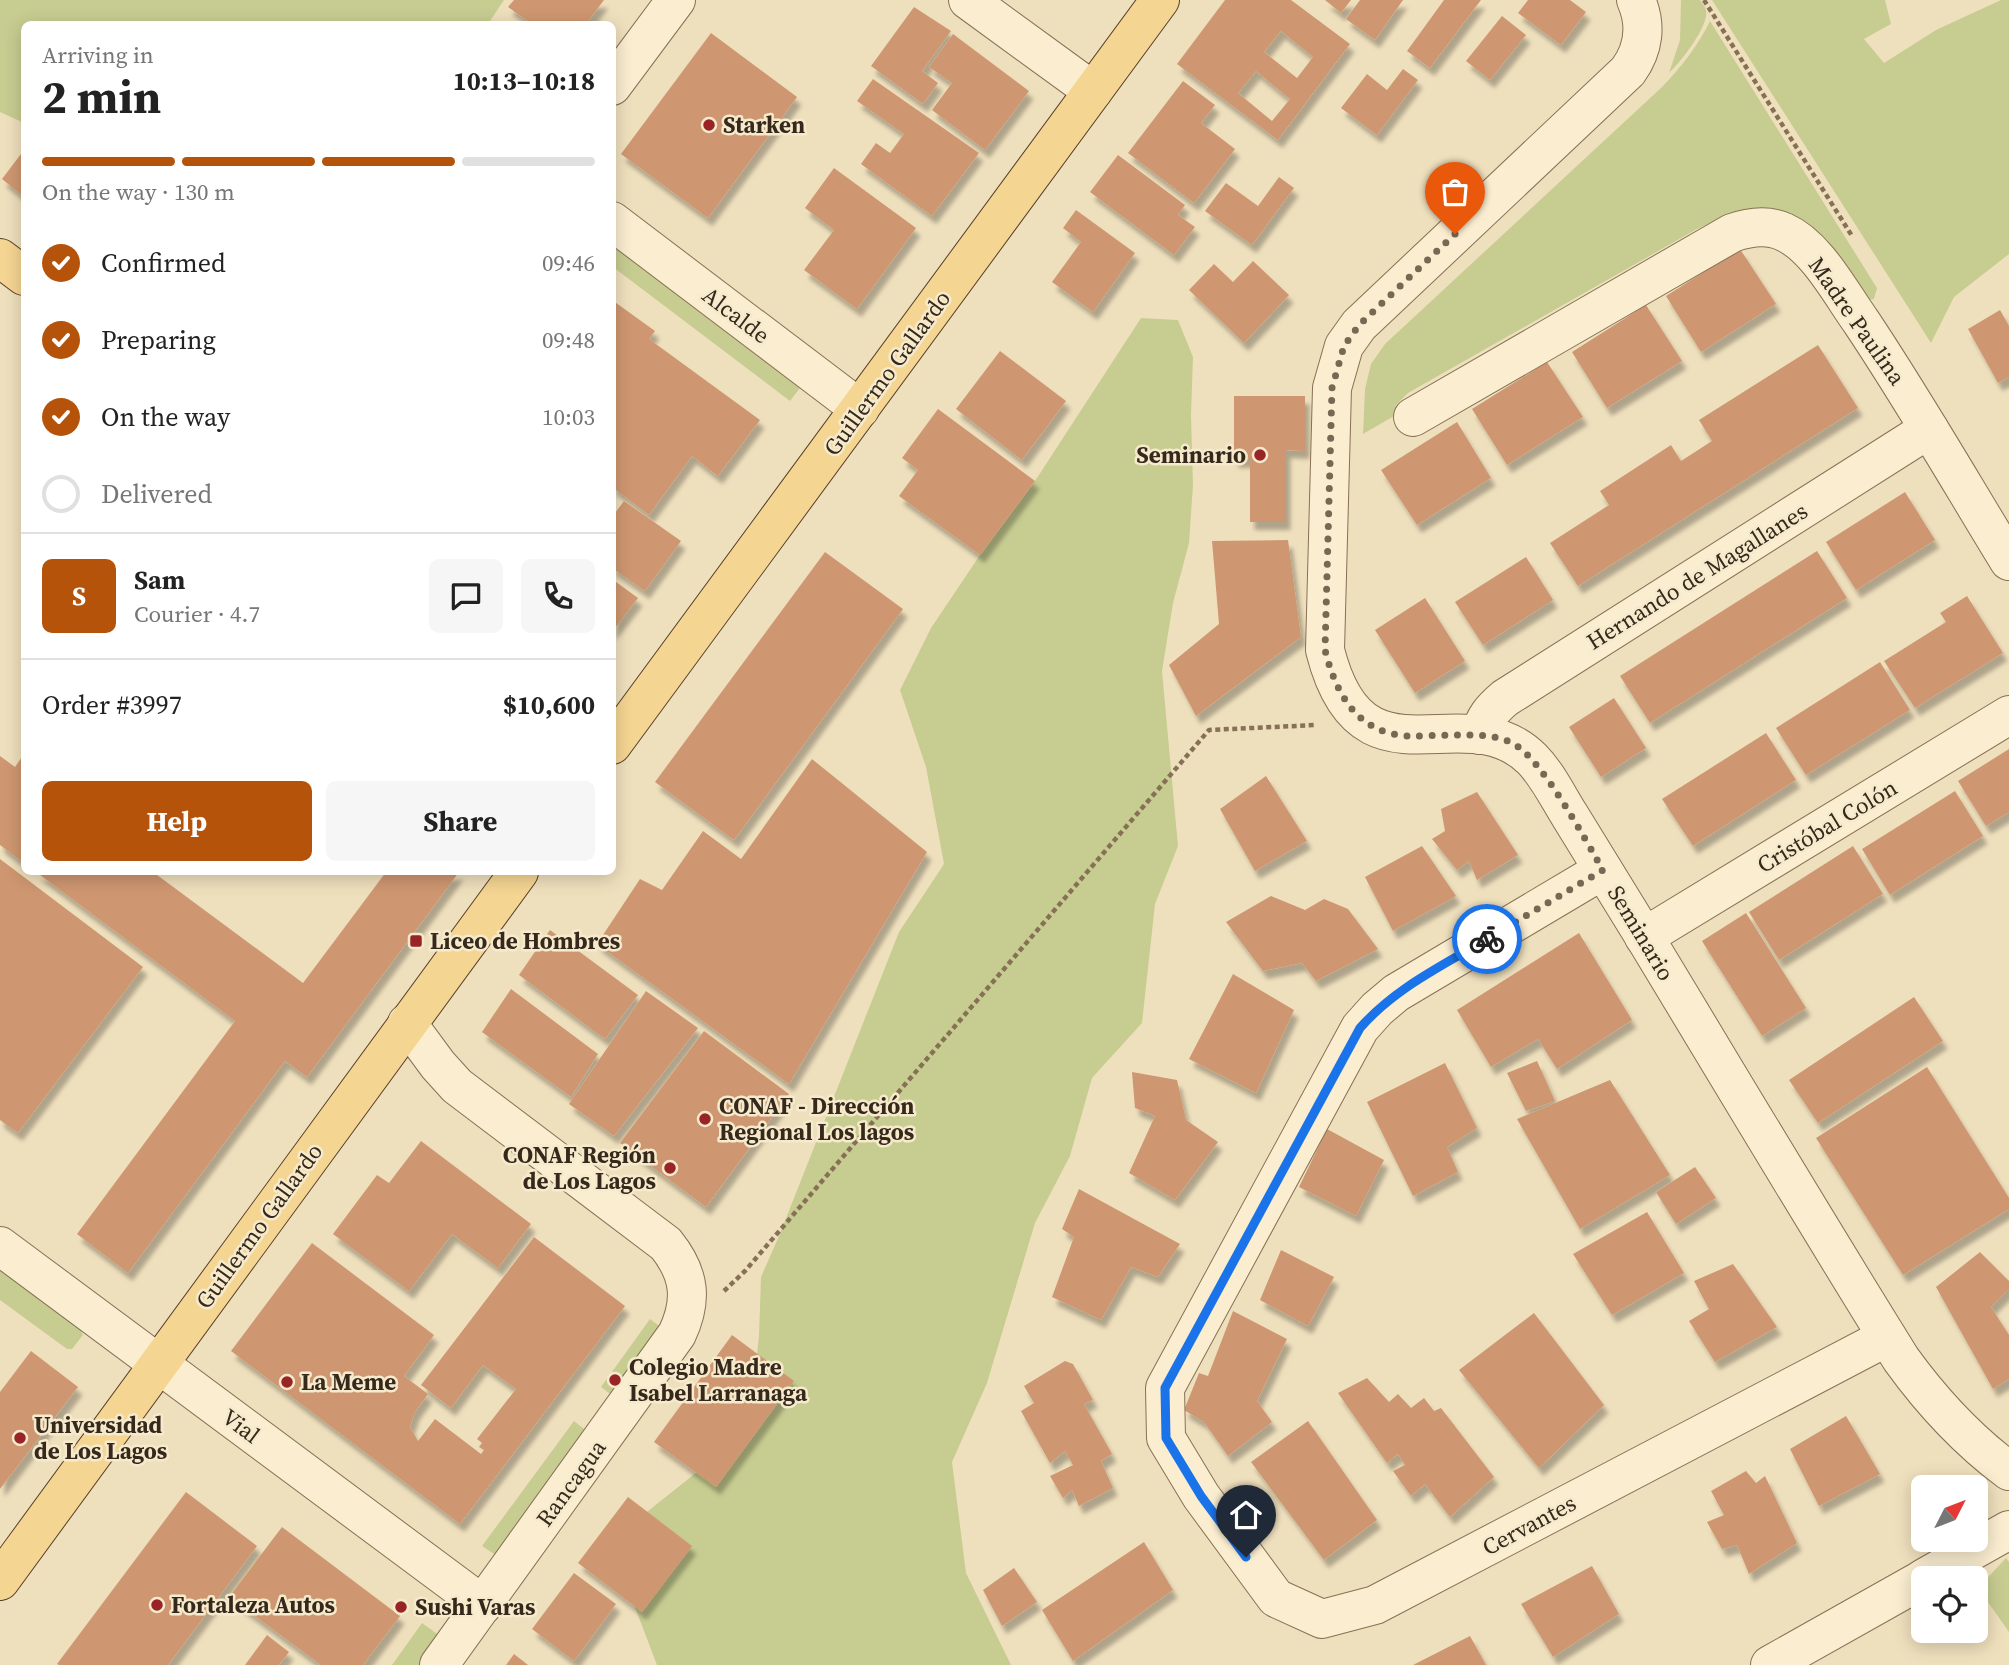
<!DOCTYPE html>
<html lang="en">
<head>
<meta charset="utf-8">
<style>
	:root { --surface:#fff; --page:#f6f6f6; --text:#222; --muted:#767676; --line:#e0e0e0; --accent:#b45309 }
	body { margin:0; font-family:"Source Serif 4",serif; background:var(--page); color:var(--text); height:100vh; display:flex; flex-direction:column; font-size:26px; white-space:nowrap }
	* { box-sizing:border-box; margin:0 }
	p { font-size:23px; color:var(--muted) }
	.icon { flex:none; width:38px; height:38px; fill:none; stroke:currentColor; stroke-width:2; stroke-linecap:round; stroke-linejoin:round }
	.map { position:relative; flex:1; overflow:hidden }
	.drawer { position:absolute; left:21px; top:21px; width:595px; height:854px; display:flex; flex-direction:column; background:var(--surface); border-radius:10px; box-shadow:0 4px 18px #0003 }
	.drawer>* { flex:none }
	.needle { width:46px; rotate:48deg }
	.fabs { position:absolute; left:1911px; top:1475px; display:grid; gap:14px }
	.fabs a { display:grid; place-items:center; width:77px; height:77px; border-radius:10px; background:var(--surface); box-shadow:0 4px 18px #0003; font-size:35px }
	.pin { position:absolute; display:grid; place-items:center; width:60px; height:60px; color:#fff; margin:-72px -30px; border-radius:50% 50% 50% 0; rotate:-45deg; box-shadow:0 0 7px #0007 }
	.pin .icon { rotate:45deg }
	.courier { position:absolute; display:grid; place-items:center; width:70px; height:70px; margin:-35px; border:5px solid #1a73e8; border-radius:50%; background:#fff; color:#222; box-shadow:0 2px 9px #0007 }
	.overview em { font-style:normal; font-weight:700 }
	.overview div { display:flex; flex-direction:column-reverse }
	.overview { display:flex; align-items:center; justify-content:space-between; height:119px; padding:0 21px }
	h1 { font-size:46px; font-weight:700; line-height:52px }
	.bar { display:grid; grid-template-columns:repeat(4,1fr); gap:10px 7px; align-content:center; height:84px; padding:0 21px }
	.bar i { height:9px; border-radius:5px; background:var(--line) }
	.bar .on { background:var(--accent) }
	.bar p { grid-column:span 4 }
	.line { display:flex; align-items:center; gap:18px; padding:0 21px; border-top:2px solid var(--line) }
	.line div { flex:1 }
	.round { display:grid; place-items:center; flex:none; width:74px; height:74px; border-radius:10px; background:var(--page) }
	ol { padding:0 21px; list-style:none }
	li { display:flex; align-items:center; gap:21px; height:77px }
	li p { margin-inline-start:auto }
	li .icon { padding:7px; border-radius:50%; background:var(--accent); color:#fff; stroke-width:4 }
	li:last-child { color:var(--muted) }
	li i { width:38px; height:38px; border:4px solid var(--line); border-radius:50% }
	.action { display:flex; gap:14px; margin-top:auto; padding:14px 21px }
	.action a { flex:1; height:80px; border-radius:10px; background:var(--accent); color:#fff; font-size:28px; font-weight:700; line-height:80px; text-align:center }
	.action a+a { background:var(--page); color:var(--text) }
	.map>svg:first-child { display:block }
</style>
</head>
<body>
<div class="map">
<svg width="2009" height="1665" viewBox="0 0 2009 1665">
	<defs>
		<filter id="shadow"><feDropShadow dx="4.5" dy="8" stdDeviation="2" flood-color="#0004"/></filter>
	</defs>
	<rect width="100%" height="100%" fill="#efe0bd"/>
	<g fill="#c7cd91">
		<polygon points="0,0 504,0 488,24 24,24 24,123 0,112"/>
		<path d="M 1681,0 L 1700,0 C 1702,3 1705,6 1706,10 C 1710,25 1680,63 1669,73 L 1680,40 Z"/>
		<polygon points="1712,0 1885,0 1891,24 1864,39 1884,63 1936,30 2001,0 2009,0 2009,254 1954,297 1931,343"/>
		<path d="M 1710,21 L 1877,288 L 1874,299 L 1861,301 L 1755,211 L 1729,214 L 1697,229 L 1408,393 L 1396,405 L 1394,416 L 1363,434 L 1365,389 L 1371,364 L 1385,344 L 1662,87 C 1682,66 1697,47 1710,21 Z"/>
		<polygon points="613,246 800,388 790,401 613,267"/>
		<polygon points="1141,318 1178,320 1193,357 1191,415 1193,485 1189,543 1173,603 1162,671 1178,846 1155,904 1142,1023 1092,1078 1070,1156 1035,1223 987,1383 952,1462 966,1573 1011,1665 657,1665 626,1584 633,1523 687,1480 749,1428 759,1336 761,1277 779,1236 899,932 944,864 926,767 900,690 931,628 980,555 1035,481"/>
		<polygon points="0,1270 80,1329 83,1335 72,1349 67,1349 0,1300"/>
		<polygon points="650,1319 667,1332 618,1400 601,1387"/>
		<polygon points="574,1421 593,1436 500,1558 482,1546"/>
		<polygon points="2006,1558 2009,1562 2009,1632 1978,1588"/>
		<polygon points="422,1623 440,1636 419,1665 392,1665"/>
	</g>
	<g fill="#cf9771" fill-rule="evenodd" filter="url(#shadow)">
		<polygon points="514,0 604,0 586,24 532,24 508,7"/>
		<path d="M 1225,0 L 1291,0 L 1350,44 L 1278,140 L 1177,64 ZM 1281,31 L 1313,57 L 1297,78 L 1264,52 ZM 1256,71 L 1290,99 L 1272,121 L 1238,93 Z"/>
		<polygon points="1325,0 1351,0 1341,13"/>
		<polygon points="1360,0 1403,0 1375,40 1346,19"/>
		<polygon points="1444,0 1481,0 1430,68 1407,51"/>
		<polygon points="1528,0 1570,0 1586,12 1561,45 1518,13"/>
		<polygon points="914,7 951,31 922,71 938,83 923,104 871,66"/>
		<polygon points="1502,16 1526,35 1490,80 1466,61"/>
		<polygon points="711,33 797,97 708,218 621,154"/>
		<polygon points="953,34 1029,91 985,150 932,110 952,83 929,67"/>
		<polygon points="1403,69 1418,80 1377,135 1341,108 1367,74 1387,90"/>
		<polygon points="873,79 979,153 932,216 861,164 876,143 890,153 904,134 857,101"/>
		<polygon points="1183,81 1215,105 1201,123 1235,149 1194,203 1128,153"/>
		<polygon points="24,150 24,197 2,179"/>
		<polygon points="1118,155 1185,205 1178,215 1195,227 1174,255 1090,192"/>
		<polygon points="834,168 916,228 857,309 804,270 834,230 805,208"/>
		<polygon points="1279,177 1294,188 1252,245 1205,211 1226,183 1258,206"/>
		<polygon points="1076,210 1135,253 1093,312 1052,282 1081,242 1063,228"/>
		<polygon points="1740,249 1776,304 1701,352 1666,296"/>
		<polygon points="1253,261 1289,295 1244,343 1189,290 1214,264 1233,282"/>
		<polygon points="612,300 655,331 649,339 760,420 718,476 692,456 649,515 612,487"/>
		<polygon points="1646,305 1682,361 1607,408 1572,352"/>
		<polygon points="2000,310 2009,326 2009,377 1998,383 1968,329"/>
		<polygon points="1818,345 1858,408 1578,586 1550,543 1609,505 1600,491 1671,445 1681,461 1712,441 1699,420"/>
		<polygon points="1000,351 1066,401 1022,460 956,409"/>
		<polygon points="1547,362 1583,417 1507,465 1472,409"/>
		<polygon points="1234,396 1305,396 1305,451 1286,450 1286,522 1250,522 1250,460 1234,460"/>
		<polygon points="938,409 1035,481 980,555 899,496 918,470 902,458"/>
		<polygon points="1457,422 1491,478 1417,525 1381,470"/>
		<polygon points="1905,492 1935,540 1856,590 1826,542"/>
		<polygon points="624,501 681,541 645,591 612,568 612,517"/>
		<polygon points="1288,540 1301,637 1196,716 1169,665 1219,624 1212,541"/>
		<polygon points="1817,551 1847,598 1650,723 1620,676"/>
		<polygon points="825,552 903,609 734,840 655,782"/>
		<polygon points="1526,557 1553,600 1483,645 1455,602"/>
		<polygon points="612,579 638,598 612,632"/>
		<polygon points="1967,596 2003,653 1915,708 1884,661 1946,622 1940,613"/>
		<polygon points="1425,598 1465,661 1415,693 1375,630"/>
		<polygon points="1880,662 1910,710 1806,775 1776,728"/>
		<polygon points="1614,698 1646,748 1601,777 1569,727"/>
		<polygon points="1766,733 1796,780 1693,846 1662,799"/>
		<polygon points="2009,749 2009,812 1986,826 1958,781"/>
		<polygon points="24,754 24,863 0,845 0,756 15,767"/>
		<polygon points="812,759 927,852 789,1084 597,944 640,879 662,890 703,831 741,859"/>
		<polygon points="1266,776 1307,841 1255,871 1220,809"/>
		<polygon points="1955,791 1983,836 1890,895 1862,849"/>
		<polygon points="1477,792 1518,855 1477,880 1469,861 1457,870 1432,839 1445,831 1441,809"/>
		<polygon points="1422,846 1456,896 1393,931 1365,877"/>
		<polygon points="1853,846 1883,894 1779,960 1749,912"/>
		<polygon points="0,859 143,967 18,1133 0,1120"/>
		<polygon points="36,872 153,872 303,983 386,872 459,872 307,1077 285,1061 128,1273 77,1234 235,1021"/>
		<polygon points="1271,896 1305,910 1324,899 1348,909 1378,949 1316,981 1302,963 1263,971 1226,922"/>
		<polygon points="1746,913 1806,1008 1762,1036 1702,941"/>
		<polygon points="550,930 638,995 605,1039 519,975"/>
		<polygon points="1579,933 1632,1020 1557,1069 1538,1039 1491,1067 1457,1010"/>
		<polygon points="1233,974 1294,1010 1256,1093 1189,1059"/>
		<polygon points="511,989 598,1054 571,1097 482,1032"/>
		<polygon points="646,991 698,1028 614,1136 569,1104"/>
		<polygon points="1914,997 1943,1041 1818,1123 1789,1080"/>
		<polygon points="704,1031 789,1094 706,1207 620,1143"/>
		<polygon points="1537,1061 1555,1101 1526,1111 1507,1073"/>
		<polygon points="1445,1063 1477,1128 1447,1147 1458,1172 1413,1196 1367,1102"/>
		<polygon points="1927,1067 2009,1198 2009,1209 1903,1275 1816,1138"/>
		<polygon points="1132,1072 1177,1080 1186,1120 1218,1142 1175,1200 1129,1173 1155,1116 1135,1108"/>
		<polygon points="1610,1080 1670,1175 1580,1229 1517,1119"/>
		<polygon points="1327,1129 1384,1160 1356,1216 1299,1187"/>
		<polygon points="421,1141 531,1224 498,1268 452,1234 409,1291 333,1234 377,1175 389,1183"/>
		<polygon points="1695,1167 1716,1198 1676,1224 1656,1192"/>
		<polygon points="1079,1189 1180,1244 1158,1277 1131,1267 1101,1320 1052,1297 1074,1237 1062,1229"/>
		<polygon points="1647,1212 1684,1273 1612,1315 1573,1254"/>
		<polygon points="534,1237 625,1306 460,1524 231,1351 312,1243 434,1335 404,1376 428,1394 415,1412 410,1427 418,1441 435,1419 481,1454 484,1450 479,1447 482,1443 477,1439 516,1389 483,1365 451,1408 421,1385"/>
		<polygon points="1281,1250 1334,1277 1308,1326 1260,1300"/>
		<polygon points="1980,1252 2009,1281 2009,1289 1991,1307 2009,1335 2009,1379 1993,1389 1936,1287"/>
		<polygon points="1733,1264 1777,1327 1715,1362 1689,1321 1709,1309 1694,1281"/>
		<polygon points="1233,1311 1287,1339 1257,1401 1272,1422 1228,1456 1204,1422 1184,1410 1199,1373 1208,1376"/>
		<polygon points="1534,1313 1604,1405 1539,1468 1459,1370"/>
		<polygon points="732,1335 794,1381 716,1487 654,1442"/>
		<polygon points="31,1351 78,1387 0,1489 0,1392"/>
		<polygon points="1065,1361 1073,1364 1093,1400 1084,1404 1112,1454 1101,1461 1113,1488 1079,1506 1072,1490 1063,1498 1050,1476 1073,1465 1065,1451 1050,1463 1021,1411 1034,1403 1024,1386"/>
		<polygon points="1367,1378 1389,1402 1398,1394 1411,1408 1424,1398 1434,1411 1441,1408 1494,1477 1450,1517 1425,1484 1411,1496 1393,1471 1405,1465 1398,1454 1387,1463 1338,1393"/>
		<polygon points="1846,1416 1880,1474 1819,1506 1790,1449"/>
		<polygon points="1308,1421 1377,1520 1324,1560 1251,1462"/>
		<polygon points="1746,1471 1756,1483 1765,1476 1797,1543 1749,1574 1737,1545 1722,1549 1707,1522 1724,1515 1711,1491"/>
		<polygon points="186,1492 257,1546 168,1665 59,1665 57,1664"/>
		<polygon points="628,1497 692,1546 642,1612 578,1563"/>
		<polygon points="282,1527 400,1616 363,1665 321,1665 229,1597"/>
		<polygon points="1144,1542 1173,1590 1073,1661 1042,1610"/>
		<polygon points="1592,1566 1619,1614 1553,1657 1521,1604"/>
		<polygon points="1014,1568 1037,1602 1002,1626 983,1590"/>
		<polygon points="574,1573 616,1604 574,1661 532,1629"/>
		<polygon points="267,1635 289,1652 279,1665 245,1665"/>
		<polygon points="1470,1636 1486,1665 1413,1665"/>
		<polygon points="514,1654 528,1665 506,1665"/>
	</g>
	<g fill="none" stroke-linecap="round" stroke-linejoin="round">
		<g stroke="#877056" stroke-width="40">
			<g id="minor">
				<polyline points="968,0 1093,91"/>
				<path d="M 1636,0 C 1647,25 1644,49 1628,71 L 1359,325 L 1344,346 L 1332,388 L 1325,650 C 1362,798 1463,691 1532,759 C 1547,774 1558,797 1570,816 C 1594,855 1618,894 1642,933 C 1728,1075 1813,1218 1901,1359 C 1932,1402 1966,1439 2009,1471"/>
				<polyline points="612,86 676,0"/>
				<polyline points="612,221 860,409"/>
				<path d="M 1413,417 L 1732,233 C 1749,227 1767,224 1784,232 C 1816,246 1840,292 1860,320 C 1913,399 1960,481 2009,561"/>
				<path d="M 1480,735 C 1484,718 1492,709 1505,698 L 1929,429"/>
				<polyline points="1603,870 1396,993 1377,1009 1360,1028 1165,1388 1166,1438 1201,1496 1276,1598 1322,1619 1375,1605 1887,1337"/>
				<polyline points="1644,937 2009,715"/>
				<path d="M 407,1023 L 438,1065 L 457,1086 L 666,1244 C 690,1274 693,1300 677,1334 L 439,1665"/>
				<polyline points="0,1246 483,1605"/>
				<polyline points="1924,1578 2009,1530"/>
				<polyline points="1770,1665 1923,1579"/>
			</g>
		</g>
		<g stroke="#553e2a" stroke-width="40">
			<g id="major">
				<polyline points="0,258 24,276"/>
				<polyline points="612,745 1160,0"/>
				<polyline points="0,1581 519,872"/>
			</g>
		</g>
		<g stroke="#877056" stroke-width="4.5" stroke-dasharray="5 3.5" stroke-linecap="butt">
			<polyline points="1704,0 1852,236"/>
			<polyline points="724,1291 745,1271 1209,730 1316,725"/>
		</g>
		<use href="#minor" stroke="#faedd0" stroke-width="38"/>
		<use href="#major" stroke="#f5d592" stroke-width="38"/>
	</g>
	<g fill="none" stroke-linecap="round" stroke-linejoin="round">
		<path stroke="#776854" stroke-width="7" stroke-dasharray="0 12.6" d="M 1455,234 L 1359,325 L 1344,346 L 1332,388 L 1325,650 C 1336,694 1357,733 1408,736 C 1425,736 1444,735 1462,735 C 1479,735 1498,735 1514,744 C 1544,762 1584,838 1603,870 L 1487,939"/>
		<path stroke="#1a73e8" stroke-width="9" d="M 1246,1557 L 1201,1496 L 1166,1438 L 1165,1388 L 1360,1028 C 1395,988 1442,966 1487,939"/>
	</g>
	<g fill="#982426" stroke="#f6eacd" stroke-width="2.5">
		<circle cx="709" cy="125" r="7"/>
		<circle cx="1260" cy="455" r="7"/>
		<rect x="409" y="934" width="14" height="14" rx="3.5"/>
		<circle cx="705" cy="1119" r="7"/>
		<circle cx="670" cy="1168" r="7"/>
		<circle cx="615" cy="1380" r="7"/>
		<circle cx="287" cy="1382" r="7"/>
		<circle cx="20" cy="1438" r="7"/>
		<circle cx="157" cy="1605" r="7"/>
		<circle cx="401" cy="1607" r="7"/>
	</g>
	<g text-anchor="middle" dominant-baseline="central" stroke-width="5" stroke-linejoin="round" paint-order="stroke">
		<g font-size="23" font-weight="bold" fill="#36281b" stroke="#f6eacd" text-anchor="start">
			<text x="723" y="125">Starken</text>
			<text x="1246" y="455" text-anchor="end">Seminario</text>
			<text x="430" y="941">Liceo de Hombres</text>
			<text x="719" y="1106">CONAF - Dirección<tspan x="719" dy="26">Regional Los lagos</tspan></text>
			<text x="656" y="1155" text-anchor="end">CONAF Región<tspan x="656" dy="26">de Los Lagos</tspan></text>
			<text x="629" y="1367">Colegio Madre<tspan x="629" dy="26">Isabel Larranaga</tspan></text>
			<text x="301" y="1382">La Meme</text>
			<text x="34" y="1425">Universidad<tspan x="34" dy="26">de Los Lagos</tspan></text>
			<text x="171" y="1605">Fortaleza Autos</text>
			<text x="415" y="1607">Sushi Varas</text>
		</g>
		<g font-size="23" fill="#36281b" stroke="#f6eacd">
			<text transform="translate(736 315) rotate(37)">Alcalde</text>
			<text transform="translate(1857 321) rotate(55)">Madre Paulina</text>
			<text transform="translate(887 373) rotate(-54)">Guillermo Gallardo</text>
			<text transform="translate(1697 576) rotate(-32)">Hernando de Magallanes</text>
			<text transform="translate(1827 826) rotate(-31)">Cristóbal Colón</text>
			<text transform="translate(1641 933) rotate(59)">Seminario</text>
			<text transform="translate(259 1226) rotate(-54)">Guillermo Gallardo</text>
			<text transform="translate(241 1426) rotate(37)">Vial</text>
			<text transform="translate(571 1483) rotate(-54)">Rancagua</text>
			<text transform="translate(1529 1525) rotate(-28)">Cervantes</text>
		</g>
	</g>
</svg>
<div class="fabs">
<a><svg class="needle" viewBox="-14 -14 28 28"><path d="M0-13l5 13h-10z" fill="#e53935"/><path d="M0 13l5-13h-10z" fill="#767676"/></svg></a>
<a><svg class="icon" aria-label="locate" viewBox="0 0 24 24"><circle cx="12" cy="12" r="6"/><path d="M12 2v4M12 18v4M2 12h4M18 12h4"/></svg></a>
</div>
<div class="pin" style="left:1455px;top:234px;background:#ea580c"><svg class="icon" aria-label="bag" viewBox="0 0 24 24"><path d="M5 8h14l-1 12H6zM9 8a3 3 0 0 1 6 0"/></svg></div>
<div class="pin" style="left:1246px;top:1557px;background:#1f2937"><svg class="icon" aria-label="home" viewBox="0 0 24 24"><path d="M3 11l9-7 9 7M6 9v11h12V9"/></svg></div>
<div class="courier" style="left:1487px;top:939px"><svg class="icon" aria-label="bike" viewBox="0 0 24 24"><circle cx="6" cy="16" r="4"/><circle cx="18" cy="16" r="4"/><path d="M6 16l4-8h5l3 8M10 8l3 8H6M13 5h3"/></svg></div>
<section class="drawer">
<div class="overview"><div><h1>2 min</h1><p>Arriving in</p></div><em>10:13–10:18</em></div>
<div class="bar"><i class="on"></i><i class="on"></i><i class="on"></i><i></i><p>On the way · 130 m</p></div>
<ol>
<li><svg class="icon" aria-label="check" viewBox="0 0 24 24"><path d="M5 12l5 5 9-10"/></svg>Confirmed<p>09:46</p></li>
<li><svg class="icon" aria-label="check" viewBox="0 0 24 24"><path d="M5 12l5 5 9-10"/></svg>Preparing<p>09:48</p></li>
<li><svg class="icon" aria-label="check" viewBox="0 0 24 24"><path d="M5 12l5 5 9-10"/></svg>On the way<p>10:03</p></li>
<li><i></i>Delivered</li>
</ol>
<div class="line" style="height:126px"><b class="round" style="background:var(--accent);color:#fff">S</b><div><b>Sam</b><p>Courier · 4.7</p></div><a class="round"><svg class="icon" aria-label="chat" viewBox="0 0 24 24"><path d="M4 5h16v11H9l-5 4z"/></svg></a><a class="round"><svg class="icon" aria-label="phone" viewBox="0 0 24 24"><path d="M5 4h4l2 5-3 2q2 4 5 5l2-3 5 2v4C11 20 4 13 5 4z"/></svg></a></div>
<div class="line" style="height:91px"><div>Order #3997</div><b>$10,600</b></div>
<div class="action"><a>Help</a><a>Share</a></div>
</section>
</div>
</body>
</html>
